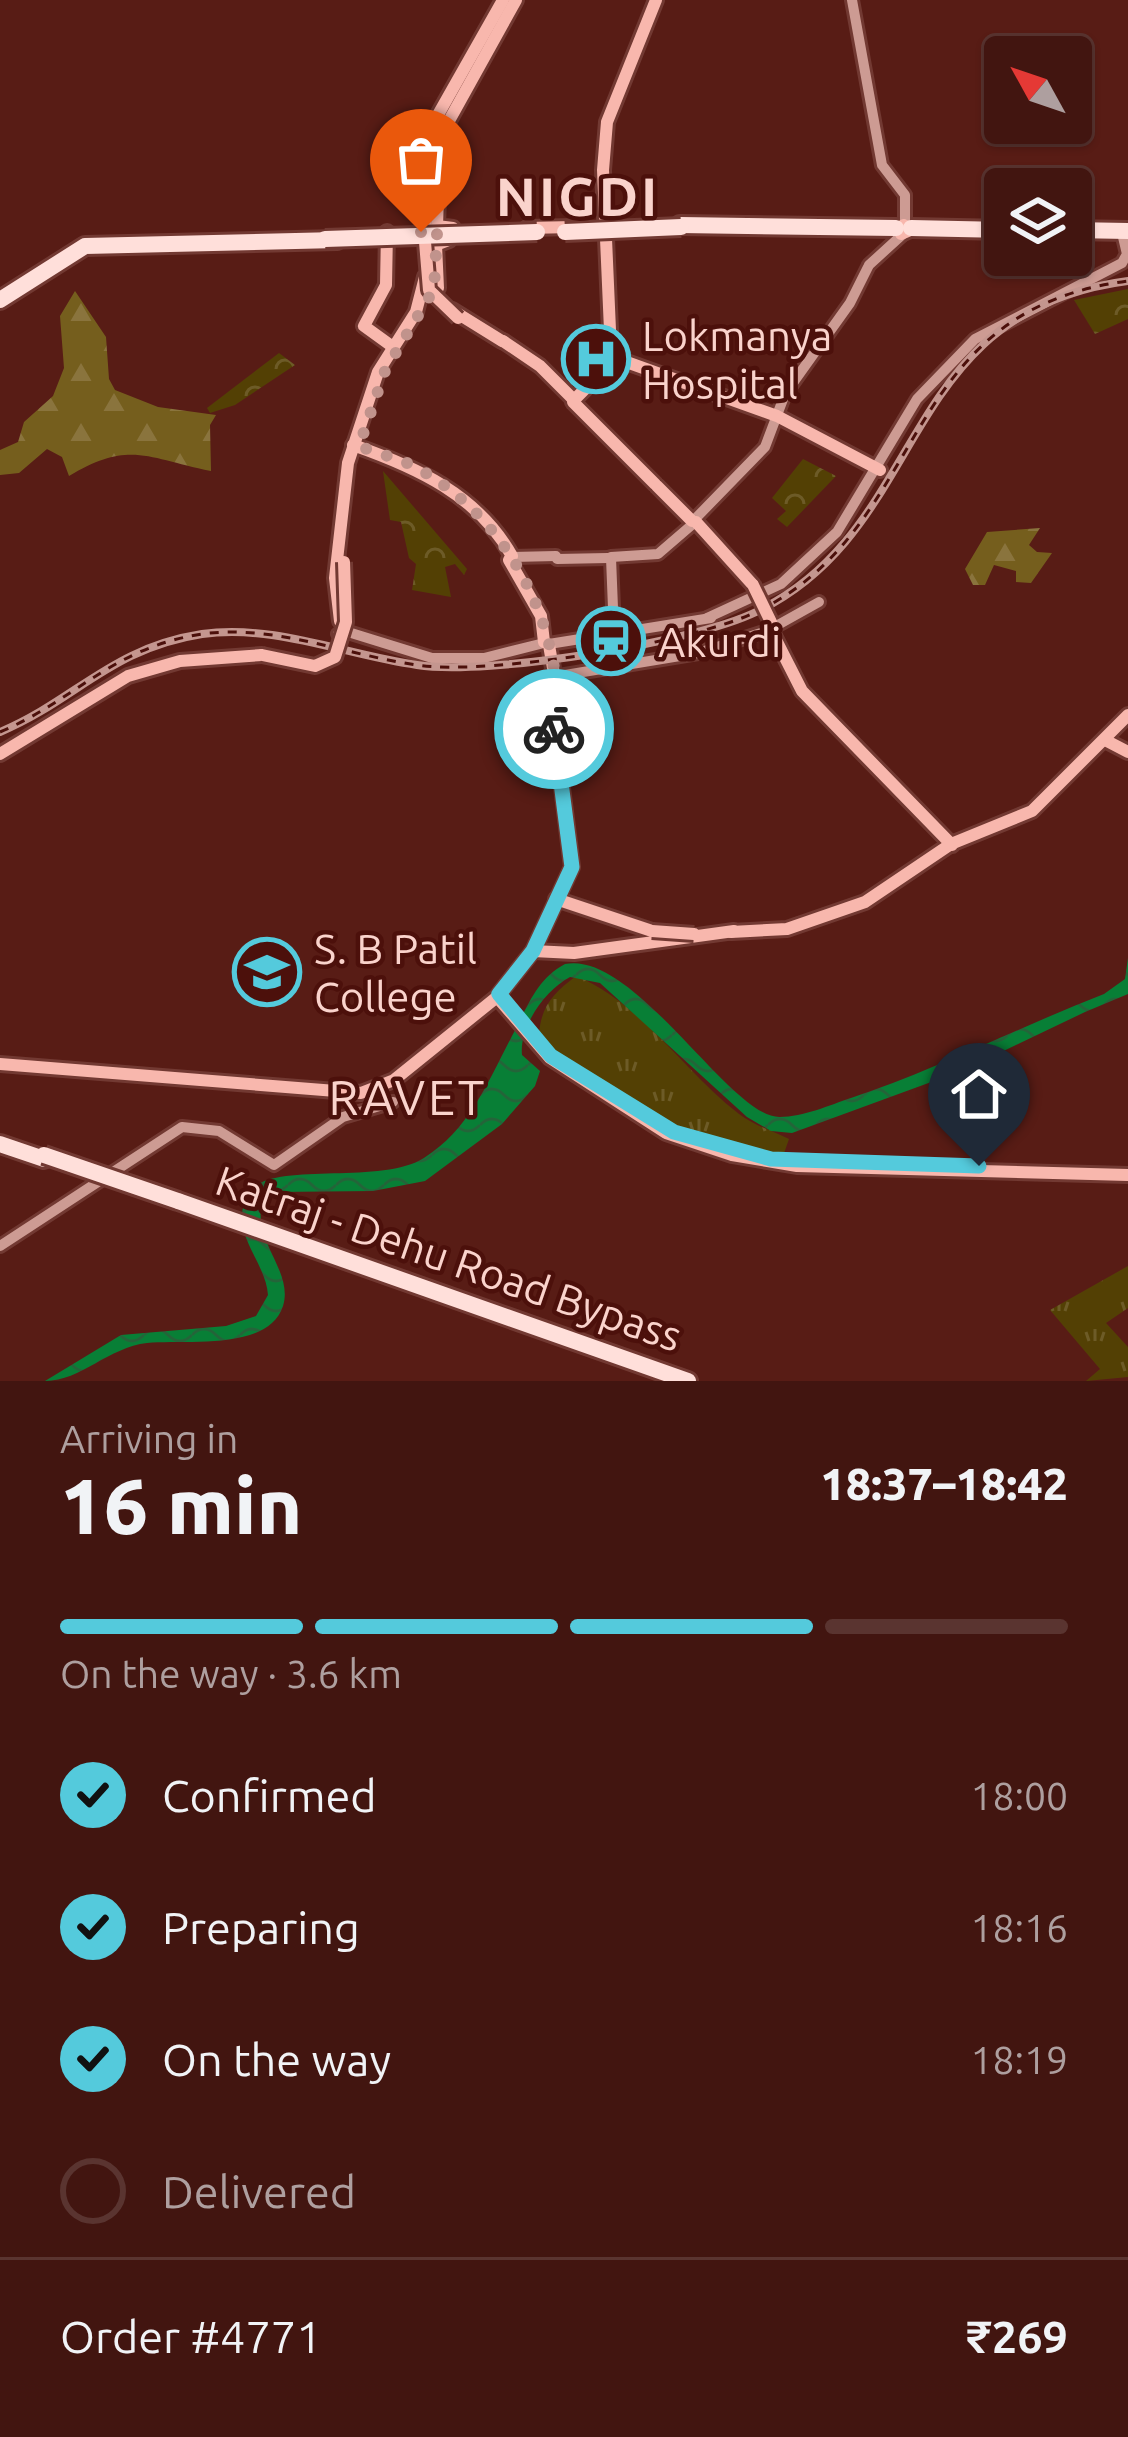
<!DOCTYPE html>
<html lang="en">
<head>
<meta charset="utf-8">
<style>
	:root { --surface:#421510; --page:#4c221e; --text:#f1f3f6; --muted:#ae9f9f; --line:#5a3430; --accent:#54cadc }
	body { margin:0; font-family:Ubuntu,sans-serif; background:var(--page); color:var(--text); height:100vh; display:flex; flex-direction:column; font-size:45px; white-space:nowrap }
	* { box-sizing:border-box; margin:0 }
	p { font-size:39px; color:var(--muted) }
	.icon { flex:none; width:66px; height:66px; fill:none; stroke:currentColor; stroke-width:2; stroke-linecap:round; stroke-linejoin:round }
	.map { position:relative; height:1381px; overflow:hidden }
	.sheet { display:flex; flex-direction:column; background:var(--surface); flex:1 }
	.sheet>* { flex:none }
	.needle { width:78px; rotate:310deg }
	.fabs { position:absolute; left:984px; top:36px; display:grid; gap:24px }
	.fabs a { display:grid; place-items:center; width:108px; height:108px; border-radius:12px; background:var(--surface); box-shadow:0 3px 9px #0004,0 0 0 3px var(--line); font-size:60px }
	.pin { position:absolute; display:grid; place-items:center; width:102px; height:102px; color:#fff; margin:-123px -51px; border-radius:50% 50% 50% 0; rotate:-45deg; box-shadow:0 0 12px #0007 }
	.pin .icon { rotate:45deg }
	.courier { position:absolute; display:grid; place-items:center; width:120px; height:120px; margin:-60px; border:9px solid #54cadc; border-radius:50%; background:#fff; color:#222; box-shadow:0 3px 15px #0007 }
	.headline em { font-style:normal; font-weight:800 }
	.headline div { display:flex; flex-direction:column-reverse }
	.headline { display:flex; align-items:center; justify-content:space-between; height:204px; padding:0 60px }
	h1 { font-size:78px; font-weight:800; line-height:90px }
	.bar { display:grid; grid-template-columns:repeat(4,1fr); gap:18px 12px; align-content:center; height:144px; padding:0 60px }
	.bar i { height:15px; border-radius:9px; background:var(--line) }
	.bar .on { background:var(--accent) }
	.bar p { grid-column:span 4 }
	.line { display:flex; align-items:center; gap:30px; padding:0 60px; border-top:3px solid var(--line) }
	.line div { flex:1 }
	ol { padding:0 60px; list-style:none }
	li { display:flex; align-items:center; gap:36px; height:132px }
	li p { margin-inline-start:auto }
	li .icon { padding:12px; border-radius:50%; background:var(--accent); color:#111; stroke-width:4 }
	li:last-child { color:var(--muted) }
	li i { width:66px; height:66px; border:6px solid var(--line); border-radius:50% }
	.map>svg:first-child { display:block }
</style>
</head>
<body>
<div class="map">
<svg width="1128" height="1381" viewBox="0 0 1128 1381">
	<defs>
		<pattern id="grass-tufts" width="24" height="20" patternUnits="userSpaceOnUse" patternTransform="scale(3)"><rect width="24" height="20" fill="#534004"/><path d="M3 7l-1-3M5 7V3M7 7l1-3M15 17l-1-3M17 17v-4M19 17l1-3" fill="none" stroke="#6d5b27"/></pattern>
		<pattern id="forest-firs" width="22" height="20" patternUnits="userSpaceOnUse" patternTransform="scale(3)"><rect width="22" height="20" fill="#755e1d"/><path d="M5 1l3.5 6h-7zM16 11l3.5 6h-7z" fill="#8a743d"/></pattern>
		<pattern id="park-crowns" width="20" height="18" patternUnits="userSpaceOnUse" patternTransform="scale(3)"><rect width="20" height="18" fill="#534004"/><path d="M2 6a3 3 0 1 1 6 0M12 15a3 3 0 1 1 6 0" fill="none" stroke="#6d5b27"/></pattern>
		<pattern id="water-waves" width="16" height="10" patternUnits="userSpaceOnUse" patternTransform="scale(3)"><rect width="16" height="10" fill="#087f36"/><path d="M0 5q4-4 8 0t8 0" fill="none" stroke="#236539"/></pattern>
	</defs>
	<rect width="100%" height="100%" fill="#581c15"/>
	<g fill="url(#grass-tufts)">
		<path d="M 576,976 C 642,1003 684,1072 739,1114 C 753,1125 773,1131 789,1139 L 783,1156 C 693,1144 603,1100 539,1035 C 541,1005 554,993 576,976 Z"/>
		<polygon points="1128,1266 1128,1308 1106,1323 1128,1347 1128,1377 1086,1381 1100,1369 1050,1310"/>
	</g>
	<g fill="url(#forest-firs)">
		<path d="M 75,291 L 106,337 L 109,379 L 115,390 L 158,407 L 216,415 L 210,425 L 211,471 C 149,459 130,439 69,476 L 62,457 L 47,449 L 19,473 L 0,475 L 0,450 L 18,442 L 24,422 L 53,396 L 64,368 L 60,316 Z"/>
		<polygon points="1040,528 1029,545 1037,552 1052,553 1031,583 1016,582 1016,571 994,565 985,585 973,585 965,569 987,532"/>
	</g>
	<g fill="url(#park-crowns)">
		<polygon points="1128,289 1128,319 1095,334 1074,300"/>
		<polygon points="279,353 295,365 235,405 210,413 207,408"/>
		<polygon points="803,459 836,476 787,527 777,519 786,511 772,498"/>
		<polygon points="383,471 467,569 464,575 455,564 445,567 451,597 412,590 416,564 409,558 401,522 390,520"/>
	</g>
	<path fill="url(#water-waves)" d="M 1128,958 L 1128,994 L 1085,1012 L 964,1070 L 792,1133 L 771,1131 L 747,1117 L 600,983 L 570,977 C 545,990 519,1027 522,1055 L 540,1071 L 535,1086 L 502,1124 L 425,1181 L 373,1191 L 274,1192 L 263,1200 C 250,1240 294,1270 283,1306 C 268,1352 184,1339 147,1343 C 109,1347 81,1381 45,1381 L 121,1335 L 226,1326 L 256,1316 L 268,1295 C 266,1260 225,1230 250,1192 C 270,1160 380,1186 424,1158 C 469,1130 488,1082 512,1036 C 527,1009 535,980 565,964 C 635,950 731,1119 780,1117 C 803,1117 830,1105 851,1098 C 938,1069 1019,1027 1104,994 L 1125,979 Z"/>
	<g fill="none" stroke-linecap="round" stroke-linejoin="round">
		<g stroke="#723932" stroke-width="16">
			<g id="secondary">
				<polyline points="852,0 882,165 905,195 905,225"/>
				<polyline points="869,265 903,234"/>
				<polyline points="695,519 765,447 785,394 850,303 868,267"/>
				<polyline points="512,557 556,556"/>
				<polyline points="611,557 658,554 694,523"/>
				<polyline points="611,558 614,633"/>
				<polyline points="557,559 608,558"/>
				<polyline points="707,618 781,584 837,532 917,399 975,339 1122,263 1127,254 1123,237"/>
				<polyline points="776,626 819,602"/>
				<polyline points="338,634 348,632 432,658 484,658 544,643"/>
				<polyline points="549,644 711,618"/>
				<polyline points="553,677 698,653 767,631"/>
				<polyline points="0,1246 182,1127 219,1131 274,1165 343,1117 393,1102"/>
			</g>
		</g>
		<g stroke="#723932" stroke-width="18">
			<g id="primary">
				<polygon points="904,225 908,231 901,234 899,228"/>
				<polyline points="425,227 426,136 503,0"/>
				<polyline points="453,228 437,226 440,137 516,0"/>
				<polyline points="527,228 573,227"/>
				<polyline points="387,232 386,285 364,326 393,347"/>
				<polyline points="438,288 436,245 449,240"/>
				<polyline points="452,310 502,341"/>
				<polyline points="503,341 540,366 572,398"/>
				<polyline points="607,355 777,416 880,470"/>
				<polyline points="575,399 603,371 611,353 603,170 607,122 656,0"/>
				<polyline points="573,402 655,484"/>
				<path d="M 353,445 C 416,467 478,495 512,556"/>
				<polyline points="657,486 692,521"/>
				<polyline points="696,522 753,585"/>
				<polyline points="509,560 541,616 544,642"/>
				<polyline points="340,621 335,578 348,463 378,372 416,312 425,277"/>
				<polyline points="771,630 802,691 952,845"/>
				<polyline points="549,645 554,674"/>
				<polyline points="1105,740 1128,752"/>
				<polyline points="0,754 128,676 180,661 262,655"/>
				<polyline points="556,899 652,931"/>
				<polyline points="731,932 787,929 865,902 951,844 1032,811 1128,715"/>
				<polyline points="533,951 574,953 734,931"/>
				<polyline points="499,994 533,951 572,867 548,677"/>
				<polyline points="497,997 550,1058 666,1133 732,1155 797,1166 1128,1175"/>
				<polyline points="0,1064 361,1093 394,1080 497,997"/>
			</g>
		</g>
		<g stroke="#723932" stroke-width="22">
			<g id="highway">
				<polyline points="680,225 896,228"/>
				<polyline points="911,228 1005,230"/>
				<polyline points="1071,230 1128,231"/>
				<polyline points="0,300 85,246 337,240"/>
				<polyline points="0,1144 44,1159"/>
				<polyline points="178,1201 688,1381"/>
			</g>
		</g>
		<use href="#secondary" stroke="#cd9b93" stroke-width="10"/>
		<use href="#primary" stroke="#f8b7ad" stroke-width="12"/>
		<use href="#highway" stroke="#ffdfda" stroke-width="16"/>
		<g stroke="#c4968f" stroke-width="8">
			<path id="rail" d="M 0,732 C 76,700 111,648 202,634 C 276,624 345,655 417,665 C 487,676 692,643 756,612 C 932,528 894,311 1128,281"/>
		</g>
		<use href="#rail" stroke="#4c100b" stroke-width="3" stroke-dasharray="9" stroke-linecap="butt"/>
		<g stroke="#723932" stroke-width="18" stroke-linecap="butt">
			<g id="primary-bridge">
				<polyline points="425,242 429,290 458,318"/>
				<polyline points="753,585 771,622"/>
				<polyline points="262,655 315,666 335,657 346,622 344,562"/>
				<polyline points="652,931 694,934"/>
			</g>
		</g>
		<g stroke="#723932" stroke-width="22" stroke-linecap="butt">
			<g id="highway-bridge">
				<polyline points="565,232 681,227"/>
				<polyline points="325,239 537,232"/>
				<polyline points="44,1155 178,1201"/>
			</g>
		</g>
		<use href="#primary-bridge" stroke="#f8b7ad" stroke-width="12"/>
		<use href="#highway-bridge" stroke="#ffdfda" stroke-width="16"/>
	</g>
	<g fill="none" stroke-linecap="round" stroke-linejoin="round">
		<path stroke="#c1938c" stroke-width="12" stroke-dasharray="0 21.6" d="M 421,232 L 430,226 L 437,234 L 434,289 L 385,371 L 359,446 C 379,454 402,459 421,470 C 497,515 543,592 555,674 L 548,677 L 554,729"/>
		<polyline stroke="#54cadc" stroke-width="15" points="554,729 572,867 533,951 499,994 551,1056 674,1132 771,1159 979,1166"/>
	</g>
	<defs>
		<g id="hospital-ring" transform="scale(3.45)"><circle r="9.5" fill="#4c100b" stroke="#54cadc" stroke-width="1.5"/><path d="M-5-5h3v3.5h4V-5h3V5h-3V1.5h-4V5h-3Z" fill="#54cadc"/></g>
		<g id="station-ring" transform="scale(3.45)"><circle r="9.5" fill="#4c100b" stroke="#54cadc" stroke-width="1.5"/><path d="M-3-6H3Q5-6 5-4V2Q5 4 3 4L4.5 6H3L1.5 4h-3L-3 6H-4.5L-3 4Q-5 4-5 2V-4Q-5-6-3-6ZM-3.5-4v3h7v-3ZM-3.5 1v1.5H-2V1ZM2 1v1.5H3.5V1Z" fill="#54cadc"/></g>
		<g id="university-ring" transform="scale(3.45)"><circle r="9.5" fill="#4c100b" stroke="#54cadc" stroke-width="1.5"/><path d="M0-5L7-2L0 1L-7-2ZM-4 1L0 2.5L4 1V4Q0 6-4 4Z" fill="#54cadc"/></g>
	</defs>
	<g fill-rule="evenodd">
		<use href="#hospital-ring" x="596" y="359"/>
		<use href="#station-ring" x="611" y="641"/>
		<use href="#university-ring" x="267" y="972"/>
	</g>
	<g text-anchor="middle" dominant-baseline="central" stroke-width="9" stroke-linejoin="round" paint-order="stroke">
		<g font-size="42" fill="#fad3cc" stroke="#4c100b" text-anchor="start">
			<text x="642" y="335">Lokmanya<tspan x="642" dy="48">Hospital</tspan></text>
			<text x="658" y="641">Akurdi</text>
			<text x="314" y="948">S. B Patil<tspan x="314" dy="48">College</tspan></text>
		</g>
		<g font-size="42" fill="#fad3cc" stroke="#4c100b">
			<text transform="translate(449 1258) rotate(19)">Katraj - Dehu Road Bypass</text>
		</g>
		<g font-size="48" letter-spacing="3" fill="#fad3cc" stroke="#4c100b">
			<text x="408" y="1097">RAVET</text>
		</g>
		<g font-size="54" font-weight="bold" letter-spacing="3" fill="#fad3cc" stroke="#4c100b">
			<text x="578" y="196">NIGDI</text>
		</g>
	</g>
</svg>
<div class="fabs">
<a><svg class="needle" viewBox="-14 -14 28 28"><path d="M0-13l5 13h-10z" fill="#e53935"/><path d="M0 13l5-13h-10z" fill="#ae9f9f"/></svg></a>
<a><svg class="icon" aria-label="layers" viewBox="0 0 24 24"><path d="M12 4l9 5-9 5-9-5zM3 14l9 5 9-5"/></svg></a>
</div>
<div class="pin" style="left:421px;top:232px;background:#ea580c"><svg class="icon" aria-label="bag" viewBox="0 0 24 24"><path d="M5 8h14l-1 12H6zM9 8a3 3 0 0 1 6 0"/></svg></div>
<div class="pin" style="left:979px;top:1166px;background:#1f2937"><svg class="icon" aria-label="home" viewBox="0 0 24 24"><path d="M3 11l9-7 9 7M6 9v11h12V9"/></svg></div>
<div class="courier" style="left:554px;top:729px"><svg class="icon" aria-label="bike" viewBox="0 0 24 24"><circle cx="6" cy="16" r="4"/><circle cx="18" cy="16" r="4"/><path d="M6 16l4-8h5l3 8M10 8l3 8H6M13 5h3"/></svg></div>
</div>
<section class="sheet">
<div class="headline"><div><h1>16 min</h1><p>Arriving in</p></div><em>18:37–18:42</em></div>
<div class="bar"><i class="on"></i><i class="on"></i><i class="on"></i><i></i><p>On the way · 3.6 km</p></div>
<ol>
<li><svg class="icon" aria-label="check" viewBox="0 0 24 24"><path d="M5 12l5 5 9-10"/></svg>Confirmed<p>18:00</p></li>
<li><svg class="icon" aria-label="check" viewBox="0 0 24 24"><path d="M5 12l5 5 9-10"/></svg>Preparing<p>18:16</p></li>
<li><svg class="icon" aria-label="check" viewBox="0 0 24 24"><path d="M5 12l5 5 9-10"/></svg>On the way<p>18:19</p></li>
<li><i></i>Delivered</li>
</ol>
<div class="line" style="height:156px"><div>Order #4771</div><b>₹269</b></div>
</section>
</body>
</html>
